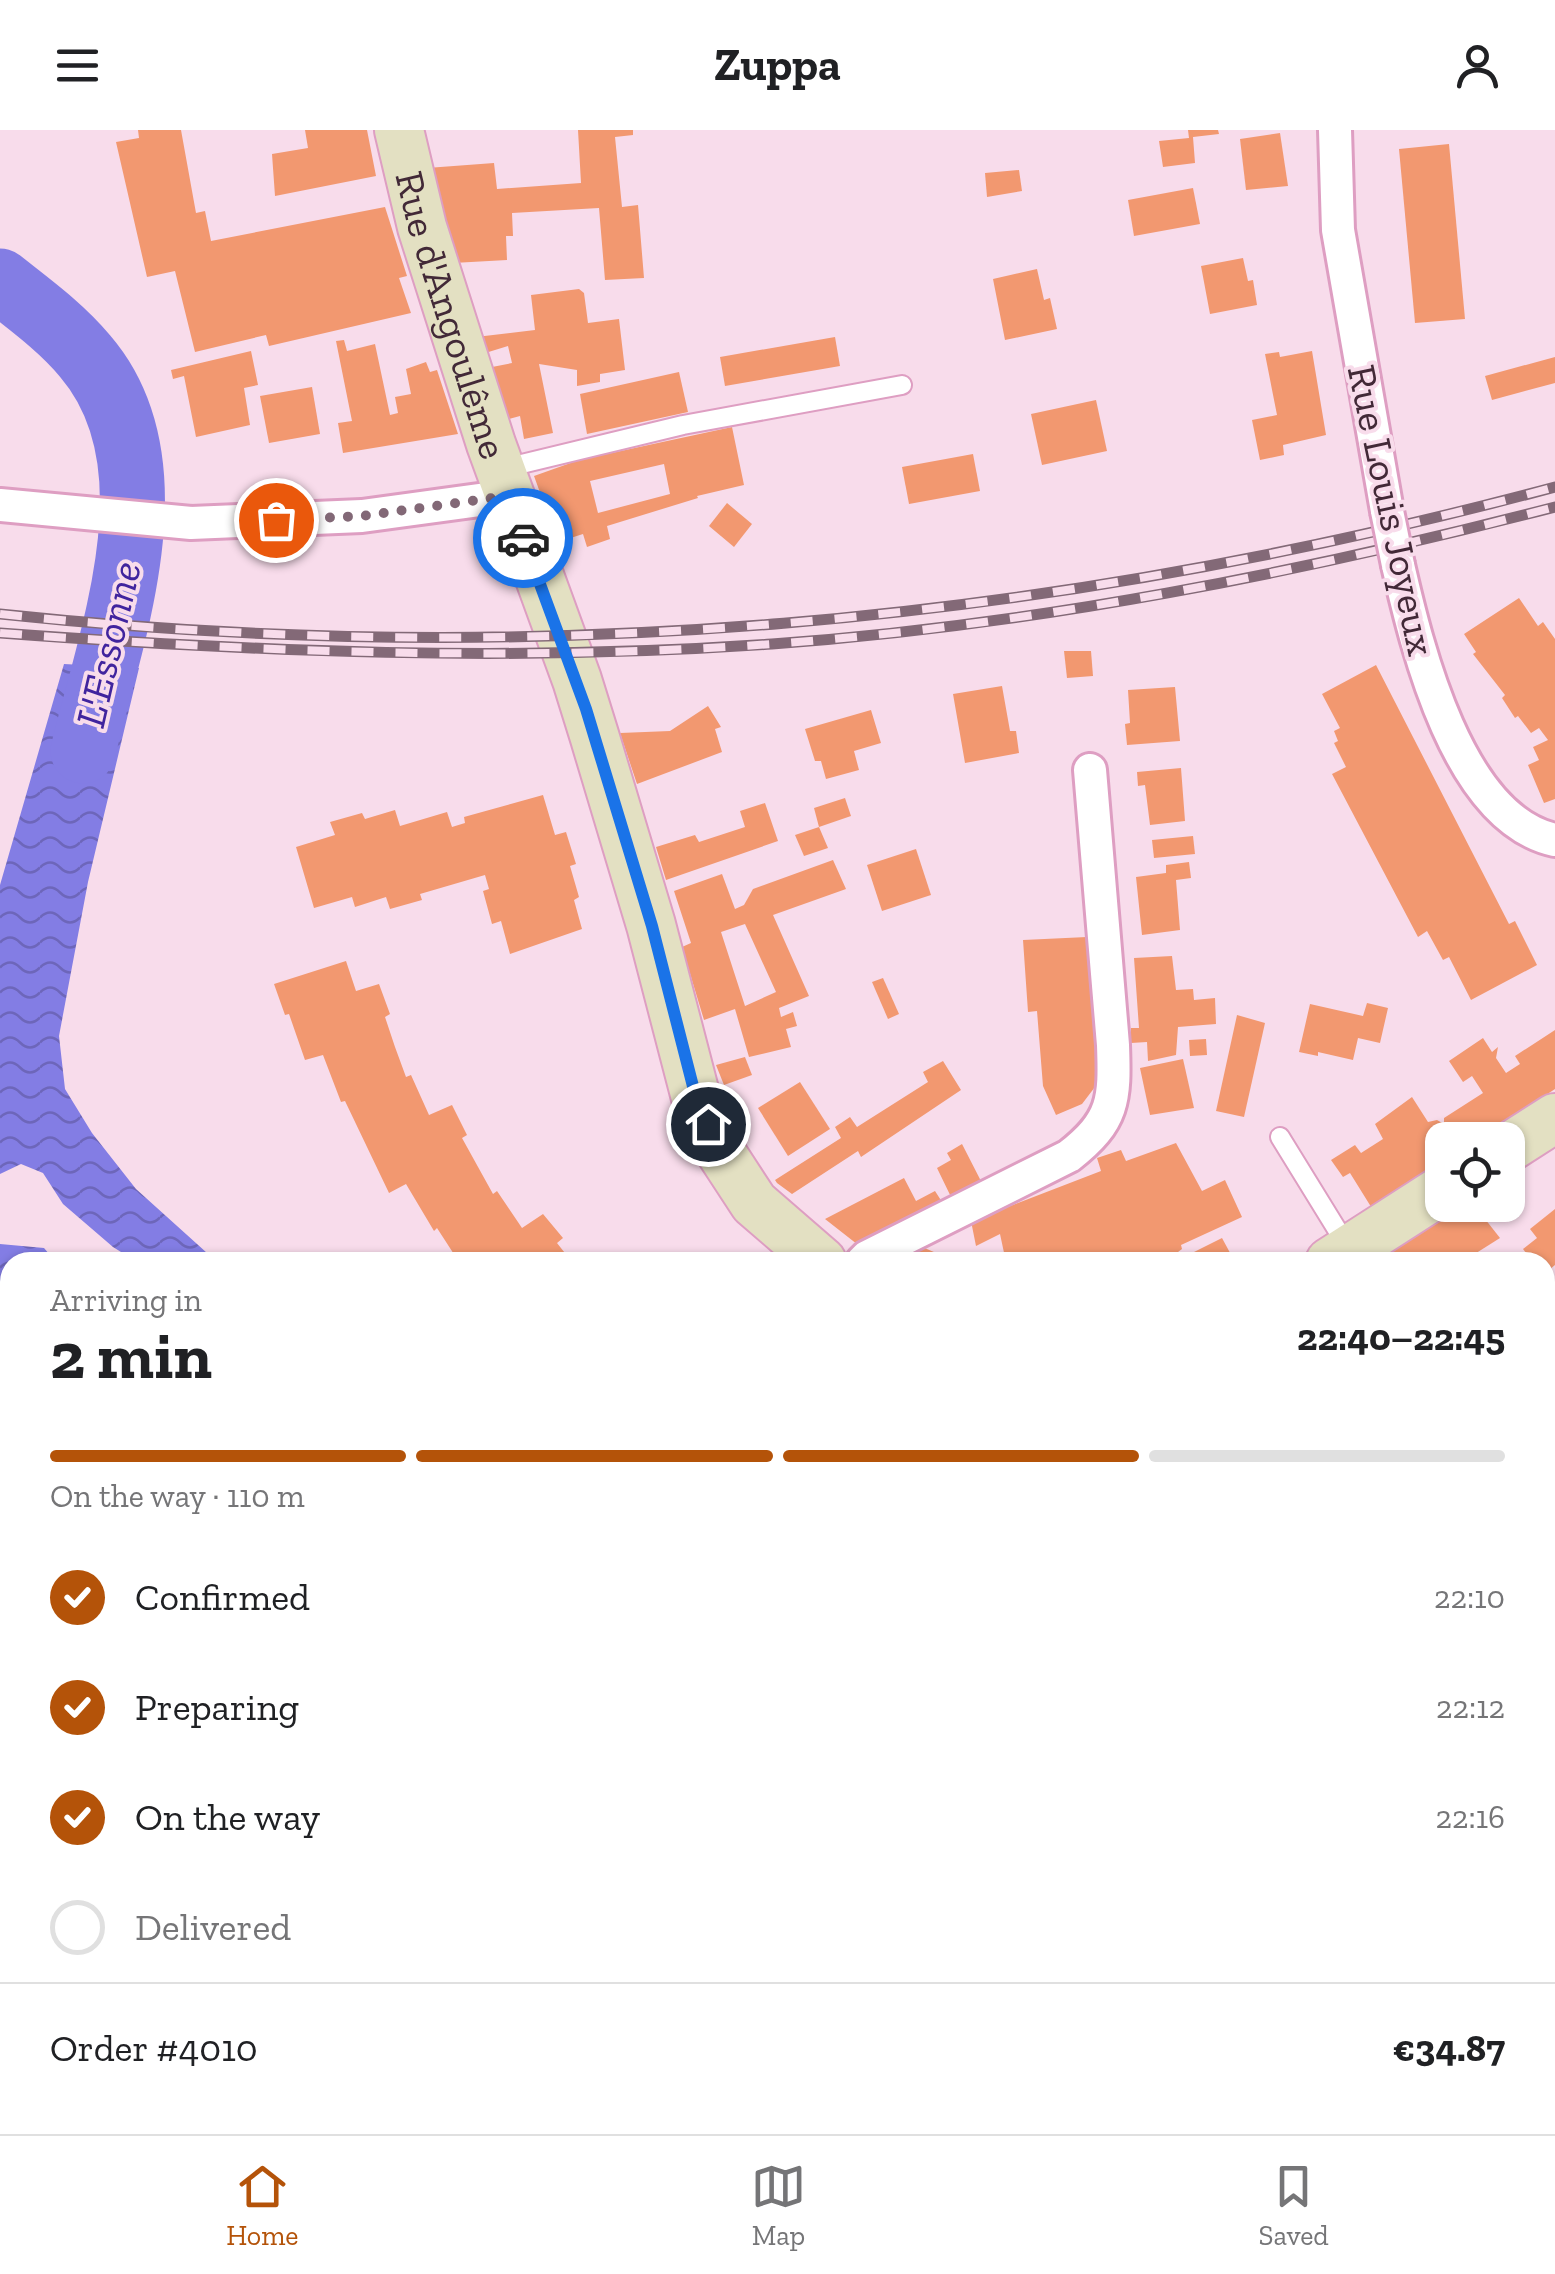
<!DOCTYPE html>
<html lang="en">
<head>
<meta charset="utf-8">
<style>
	:root { --surface:#fff; --page:#f6f6f6; --text:#202124; --muted:#757577; --line:#e0e0e0; --accent:#b45309 }
	body { margin:0; font-family:"Zilla Slab",serif; background:var(--page); color:var(--text); height:100vh; display:flex; flex-direction:column; font-size:38px; white-space:nowrap }
	* { box-sizing:border-box; margin:0 }
	p { font-size:32px; color:var(--muted) }
	.icon { flex:none; width:55px; height:55px; fill:none; stroke:currentColor; stroke-width:2; stroke-linecap:round; stroke-linejoin:round }
	.map { position:relative; flex:1; overflow:hidden }
	.side { position:absolute; left:0px; top:1122px; width:1555px; height:882px; display:flex; flex-direction:column; background:var(--surface); border-radius:30px 30px 0 0; box-shadow:0 2px 8px #0004 }
	.side>* { flex:none }
	.tools { position:absolute; left:1425px; top:992px; display:grid; gap:20px }
	.tools a { display:grid; place-items:center; width:100px; height:100px; border-radius:20px; background:var(--surface); box-shadow:0 2px 8px #0004; font-size:50px }
	.pin { position:absolute; display:grid; place-items:center; width:85px; height:85px; color:#fff; margin:-42px; border:5px solid #fff; border-radius:50%; box-shadow:0 2px 10px #0007 }
	.courier { position:absolute; display:grid; place-items:center; width:100px; height:100px; margin:-50px; border:8px solid #1a73e8; border-radius:50%; background:#fff; color:#222; box-shadow:0 2px 12px #0007 }
	.headline em { font-style:normal; font-weight:700 }
	.headline div { display:flex; flex-direction:column-reverse }
	.headline { display:flex; align-items:center; justify-content:space-between; height:170px; padding:0 50px }
	h1 { font-size:65px; font-weight:700; line-height:75px }
	.bar { display:grid; grid-template-columns:repeat(4,1fr); gap:15px 10px; align-content:center; height:120px; padding:0 50px }
	.bar i { height:12px; border-radius:8px; background:var(--line) }
	.bar .active { background:var(--accent) }
	.bar p { grid-column:span 4 }
	.line { display:flex; align-items:center; gap:25px; padding:0 50px; border-top:2px solid var(--line) }
	.line div { flex:1 }
	ol { padding:0 50px; list-style:none }
	li { display:flex; align-items:center; gap:30px; height:110px }
	li p { margin-inline-start:auto }
	li .icon { padding:10px; border-radius:50%; background:var(--accent); color:#fff; stroke-width:4 }
	li:last-child { color:var(--muted) }
	li i { width:55px; height:55px; border:5px solid var(--line); border-radius:50% }
	header { display:flex; justify-content:space-between; align-items:center; height:130px; padding:0 50px; background:var(--surface); font-size:45px; font-weight:700 }
	.tabs { display:flex; justify-content:space-around; align-items:center; height:140px; border-top:2px solid var(--line); background:var(--surface); font-size:28px; color:var(--muted) }
	.tabs a { display:grid; justify-items:center; gap:5px }
	.tabs .active { color:var(--accent) }
	.map>svg:first-child { display:block }
</style>
</head>
<body>
<header><svg class="icon" aria-label="menu" viewBox="0 0 24 24"><path d="M4 6h16M4 12h16M4 18h16"/></svg>Zuppa<svg class="icon" aria-label="person" viewBox="0 0 24 24"><circle cx="12" cy="8" r="4"/><path d="M4 21q1-7 8-7t8 7"/></svg></header>
<div class="map">
<svg width="1555" height="2004" viewBox="0 0 1555 2004">
	<defs>
		<pattern id="water-waves" width="16" height="10" patternUnits="userSpaceOnUse" patternTransform="scale(2.5)"><rect width="16" height="10" fill="#837de4"/><path d="M0 5q4-4 8 0t8 0" fill="none" stroke="#6d66ba"/></pattern>
	</defs>
	<rect width="100%" height="100%" fill="#f8dceb"/>
	<g fill="url(#water-waves)">
		<polygon points="64,534 139,538 88,752 59,906 65,959 92,1003 136,1059 217,1132 137,1132 113,1117 63,1074 43,1043 21,1034 0,1044 0,755"/>
		<polygon points="0,1114 44,1118 56,1132 10,1132 10,1240 5,1267 10,1291 10,1573 0,1571"/>
		<polygon points="1545,1336 1555,1340 1555,1443 1545,1439"/>
		<polygon points="1555,1907 1555,2004 1265,2004 1080,1995 1545,1995 1545,1908"/>
		<polygon points="361,1995 793,1995 796,2004 383,2004"/>
	</g>
	<g fill="none" stroke-linecap="round" stroke-linejoin="round">
		<path stroke="#837de4" stroke-width="65" d="M 0,151 C 29,174 61,197 85,226 C 177,333 112,502 83,621"/>
	</g>
	<g fill="#f29870" fill-rule="evenodd">
		<polygon points="138,0 181,0 196,83 205,81 211,111 385,77 407,146 399,148 411,183 269,216 266,205 195,222 175,141 147,147 116,12 139,8"/>
		<polygon points="305,0 367,0 376,46 275,66 272,24 308,18"/>
		<polygon points="578,0 633,0 633,5 615,7 622,77 638,75 644,148 605,150 599,78 512,83 513,106 506,106 507,130 453,133 427,38 494,33 497,59 581,53"/>
		<polygon points="1188,0 1218,0 1219,4 1193,7 1195,33 1163,37 1159,11 1189,8"/>
		<polygon points="1280,3 1288,56 1246,60 1240,9"/>
		<polygon points="1449,14 1465,189 1415,193 1399,19"/>
		<polygon points="1019,40 1022,61 987,67 985,43"/>
		<polygon points="1193,58 1200,94 1134,106 1128,70"/>
		<polygon points="1243,128 1248,151 1253,150 1257,175 1210,184 1201,136"/>
		<polygon points="1037,139 1044,170 1050,168 1057,199 1005,210 993,149"/>
		<polygon points="579,159 584,163 588,193 619,189 625,240 600,244 600,252 577,256 577,240 539,234 553,303 524,309 520,286 505,290 487,238 512,233 508,216 482,224 476,207 535,200 531,165"/>
		<polygon points="835,207 840,236 725,256 720,227"/>
		<polygon points="344,210 347,221 375,214 390,285 398,283 395,267 411,264 406,239 426,232 430,242 437,240 458,304 343,323 338,293 352,291 336,211"/>
		<polygon points="251,221 258,255 244,258 250,295 196,307 184,246 173,249 171,240"/>
		<polygon points="1312,221 1326,305 1283,315 1284,325 1260,330 1252,290 1277,285 1265,224 1279,222 1280,227"/>
		<polygon points="1555,227 1555,253 1492,270 1485,246"/>
		<polygon points="679,242 688,282 587,304 580,264"/>
		<polygon points="312,257 320,304 269,313 260,266"/>
		<polygon points="1096,270 1107,321 1042,335 1031,284"/>
		<path d="M 732,297 L 744,355 L 697,366 L 698,368 L 607,396 L 610,409 L 587,417 L 583,404 L 558,412 L 534,346 L 579,330 ZM 664,334 L 670,364 L 598,383 L 590,351 Z"/>
		<polygon points="973,324 980,361 909,374 902,337"/>
		<polygon points="727,373 752,394 734,417 709,396"/>
		<polygon points="1519,468 1538,496 1543,492 1555,509 1555,669 1544,673 1528,635 1539,630 1533,617 1548,610 1539,598 1531,603 1518,586 1515,588 1502,568 1505,565 1473,524 1476,522 1464,504"/>
		<polygon points="1064,521 1091,521 1093,546 1067,548"/>
		<polygon points="1376,535 1509,794 1515,791 1537,835 1471,870 1449,827 1443,830 1427,801 1418,807 1332,644 1346,637 1334,613 1338,611 1334,601 1340,598 1322,564"/>
		<polygon points="1002,556 1010,601 1016,601 1019,623 965,633 953,564"/>
		<polygon points="1175,557 1180,611 1127,615 1125,594 1130,593 1128,560"/>
		<polygon points="708,576 721,597 715,599 722,622 637,654 620,603 670,601"/>
		<polygon points="871,580 881,613 854,621 859,640 826,649 821,631 815,631 805,599"/>
		<polygon points="1181,638 1185,691 1150,695 1145,655 1138,656 1137,642"/>
		<polygon points="543,665 555,705 566,702 576,734 570,736 579,767 574,770 582,799 510,824 501,791 492,794 483,761 489,759 485,745 420,764 422,770 390,779 386,767 355,777 352,767 314,778 296,717 335,705 330,692 362,683 365,689 395,680 400,696 447,682 452,697 465,693 464,687"/>
		<polygon points="845,668 851,686 819,697 828,718 804,726 795,705 819,697 814,678"/>
		<polygon points="765,673 778,711 666,750 656,717 695,705 699,712 745,697 740,681"/>
		<polygon points="1193,706 1195,724 1154,728 1152,710"/>
		<polygon points="916,719 931,765 882,781 867,735"/>
		<path d="M 833,730 L 846,759 L 773,785 L 809,866 L 779,878 L 781,887 L 793,882 L 797,896 L 786,899 L 791,917 L 749,927 L 735,879 L 704,890 L 682,817 L 691,813 L 674,761 L 722,744 L 735,779 L 744,775 L 753,759 ZM 745,794 L 776,862 L 745,876 L 721,802 Z"/>
		<polygon points="1189,732 1191,748 1176,750 1180,800 1142,805 1136,747 1166,743 1166,735"/>
		<polygon points="1087,807 1098,953 1082,974 1056,985 1043,956 1037,881 1028,882 1023,810"/>
		<polygon points="1172,826 1176,860 1193,859 1194,870 1215,868 1216,894 1178,897 1176,925 1148,931 1147,912 1131,913 1131,898 1139,898 1134,828"/>
		<polygon points="346,831 356,861 379,854 390,884 385,887 395,917 406,947 411,945 429,985 452,975 467,1005 462,1008 493,1064 497,1061 522,1098 543,1084 563,1108 557,1113 572,1132 459,1132 437,1098 434,1101 406,1054 389,1063 345,971 341,972 323,925 305,930 289,884 285,885 274,854"/>
		<polygon points="883,848 899,884 888,889 872,852"/>
		<polygon points="1367,873 1388,878 1380,913 1358,908 1353,930 1318,922 1318,926 1299,922 1310,874 1363,886"/>
		<polygon points="1237,885 1265,893 1244,987 1216,981"/>
		<polygon points="1555,900 1555,959 1478,1010 1442,1010 1442,1033 1373,1080 1350,1043 1343,1047 1331,1030 1355,1015 1361,1023 1383,1009 1375,994 1412,967 1428,992 1437,990 1444,994 1444,988 1483,963 1472,946 1463,952 1449,931 1483,908 1492,922 1498,917 1496,928 1506,943 1520,934 1515,926"/>
		<polygon points="1206,909 1207,925 1190,926 1189,910"/>
		<polygon points="745,927 752,945 724,955 716,935"/>
		<polygon points="1183,929 1194,978 1150,985 1140,938"/>
		<polygon points="943,931 961,960 861,1027 858,1021 792,1064 777,1053 775,1050 841,1008 835,997 850,987 857,997 928,952 923,942"/>
		<polygon points="800,952 830,999 788,1026 758,978"/>
		<polygon points="1176,1013 1202,1061 1225,1050 1242,1087 1181,1115 1182,1119 1178,1122 1182,1128 1222,1108 1235,1132 1006,1132 1000,1104 976,1116 971,1091 1101,1041 1097,1028 1121,1020 1126,1031"/>
		<polygon points="962,1014 983,1055 953,1071 937,1038 951,1030 947,1023"/>
		<polygon points="904,1048 916,1071 935,1061 944,1075 862,1118 825,1089"/>
		<polygon points="1461,1075 1474,1075 1500,1108 1462,1132 1370,1132"/>
		<polygon points="1555,1079 1555,1135 1545,1143 1545,1132 1533,1132 1523,1119 1537,1108 1530,1099"/>
		<polygon points="920,1116 957,1132 887,1132"/>
	</g>
	<g fill="none" stroke-linecap="round" stroke-linejoin="round">
		<g stroke="#de9ec2" stroke-width="22">
			<g id="lane">
				<polyline points="501,339 683,295 902,255"/>
				<polyline points="1280,1007 1349,1119"/>
			</g>
		</g>
		<g stroke="#de9ec2" stroke-width="38">
			<g id="street">
				<polyline points="1335,0 1338,100 1387,381"/>
				<polyline points="0,375 191,393 362,386 508,366"/>
				<path d="M 1398,435 C 1417,518 1458,689 1555,710"/>
				<path d="M 862,1132 L 867,1127 L 1069,1026 C 1114,991 1115,970 1113,915 L 1090,640"/>
			</g>
		</g>
		<g stroke="#de9ec2" stroke-width="52">
			<g id="secondary">
				<path id="s1" d="M 399,0 L 422,97 L 491,314 L 577,550 L 595,608 L 651,795 L 696,968 L 720,1021 L 754,1073 L 822,1132"/>
				<polyline points="1508,1018 1555,988"/>
				<polyline points="1330,1132 1442,1060"/>
			</g>
		</g>
		<use href="#lane" stroke="#fff" stroke-width="18"/>
		<use href="#street" stroke="#fff" stroke-width="32"/>
		<use href="#secondary" stroke="#e3e0c2" stroke-width="48"/>
		<g stroke="#836977" stroke-width="11">
			<g id="rail">
				<path d="M 0,484 C 530,540 1041,495 1555,357"/>
				<path d="M 0,503 C 258,522 514,532 772,514 C 1036,495 1299,443 1555,377"/>
			</g>
		</g>
		<use href="#rail" stroke="#f8dceb" stroke-width="8" stroke-dasharray="22" stroke-linecap="butt"/>
		<g stroke="#de9ec2" stroke-width="38" stroke-linecap="butt">
			<polyline id="street-bridge" points="1387,381 1398,435"/>
		</g>
		<use href="#street-bridge" stroke="#fff" stroke-width="32"/>
	</g>
	<g fill="none" stroke-linecap="round" stroke-linejoin="round">
		<polyline stroke="#826876" stroke-width="10" stroke-dasharray="0 18" points="276,390 362,386 508,366 523,408"/>
		<polyline stroke="#1a73e8" stroke-width="12" points="523,408 586,579 652,796 696,968 708,994"/>
	</g>
	<g text-anchor="middle" dominant-baseline="central" stroke-width="8" stroke-linejoin="round" paint-order="stroke">
		<g font-size="40" fill="#422937" stroke="#f8dceb">
			<text stroke="none"><textPath href="#s1" startOffset="192">Rue d'Angoulême</textPath></text>
			<text transform="translate(1392 380) rotate(78)">Rue Louis Joyeux</text>
		</g>
		<g font-size="42" font-style="italic" fill="#40249e" stroke="#f8dceb">
			<text transform="translate(108 514) rotate(-77)">L'Essonne</text>
		</g>
	</g>
</svg>
<div class="tools">
<a><svg class="icon" aria-label="locate" viewBox="0 0 24 24"><circle cx="12" cy="12" r="6"/><path d="M12 2v4M12 18v4M2 12h4M18 12h4"/></svg></a>
</div>
<div class="pin" style="left:276px;top:390px;background:#ea580c"><svg class="icon" aria-label="bag" viewBox="0 0 24 24"><path d="M5 8h14l-1 12H6zM9 8a3 3 0 0 1 6 0"/></svg></div>
<div class="pin" style="left:708px;top:994px;background:#1f2937"><svg class="icon" aria-label="home" viewBox="0 0 24 24"><path d="M3 11l9-7 9 7M6 9v11h12V9"/></svg></div>
<div class="courier" style="left:523px;top:408px"><svg class="icon" aria-label="car" viewBox="0 0 24 24"><path d="M5 17H2v-5l4-1 3-4h7l3 4 3 1v5h-3M9 17h6M6 11h13"/><circle cx="7" cy="17" r="2"/><circle cx="17" cy="17" r="2"/></svg></div>
<section class="side">
<div class="headline"><div><h1>2 min</h1><p>Arriving in</p></div><em>22:40–22:45</em></div>
<div class="bar"><i class="active"></i><i class="active"></i><i class="active"></i><i></i><p>On the way · 110 m</p></div>
<ol>
<li><svg class="icon" aria-label="check" viewBox="0 0 24 24"><path d="M5 12l5 5 9-10"/></svg>Confirmed<p>22:10</p></li>
<li><svg class="icon" aria-label="check" viewBox="0 0 24 24"><path d="M5 12l5 5 9-10"/></svg>Preparing<p>22:12</p></li>
<li><svg class="icon" aria-label="check" viewBox="0 0 24 24"><path d="M5 12l5 5 9-10"/></svg>On the way<p>22:16</p></li>
<li><i></i>Delivered</li>
</ol>
<div class="line" style="height:130px"><div>Order #4010</div><b>€34.87</b></div>
</section>
</div>
<nav class="tabs">
<a class="active"><svg class="icon" aria-label="home" viewBox="0 0 24 24"><path d="M3 11l9-7 9 7M6 9v11h12V9"/></svg>Home</a>
<a><svg class="icon" aria-label="map" viewBox="0 0 24 24"><path d="M3 6l6-2 6 2 6-2v14l-6 2-6-2-6 2zM9 4v14M15 6v14"/></svg>Map</a>
<a><svg class="icon" aria-label="saved" viewBox="0 0 24 24"><path d="M7 4h10v16l-5-4-5 4z"/></svg>Saved</a>
</nav>
</body>
</html>
